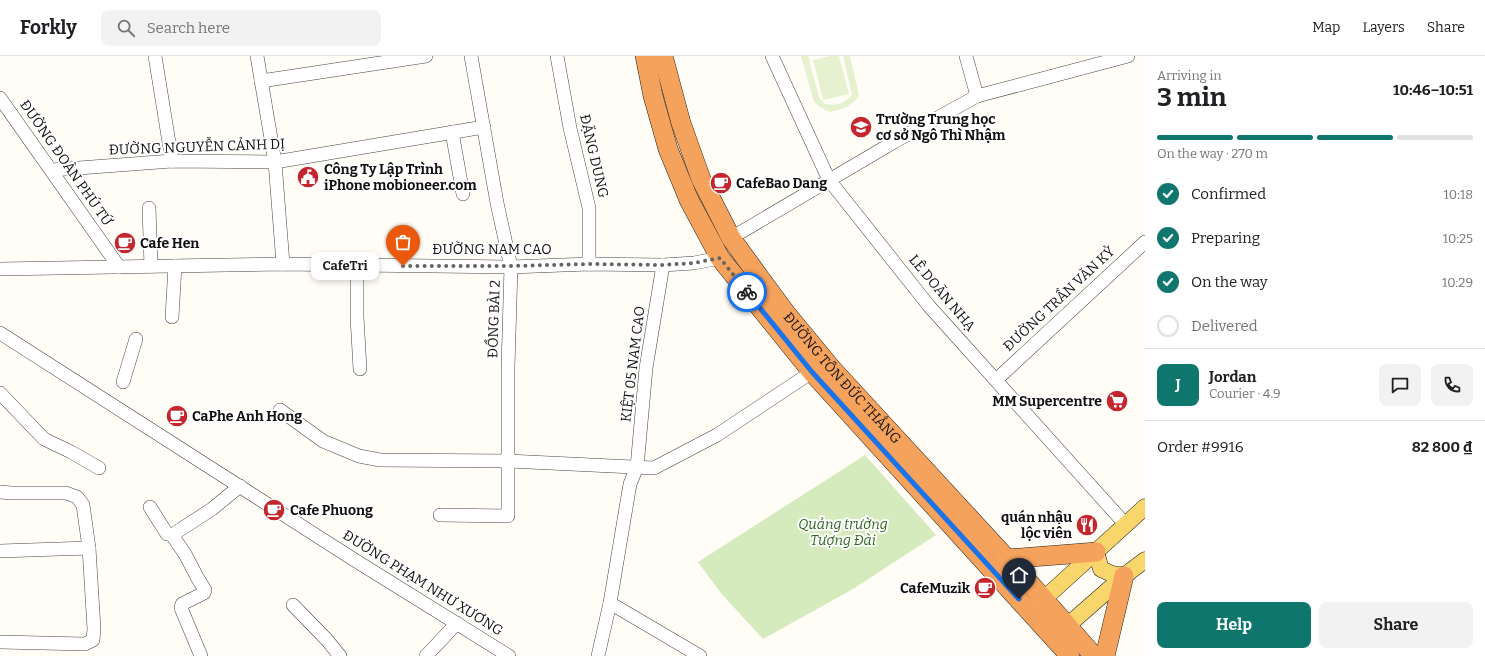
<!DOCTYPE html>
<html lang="en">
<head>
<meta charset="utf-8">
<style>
	:root { --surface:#fff; --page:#f2f2f2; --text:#202124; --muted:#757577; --line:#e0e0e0; --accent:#0f766e }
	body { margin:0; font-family:Bitter,serif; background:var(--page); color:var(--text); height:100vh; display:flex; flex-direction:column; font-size:15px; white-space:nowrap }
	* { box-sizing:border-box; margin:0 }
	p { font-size:13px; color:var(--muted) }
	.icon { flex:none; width:22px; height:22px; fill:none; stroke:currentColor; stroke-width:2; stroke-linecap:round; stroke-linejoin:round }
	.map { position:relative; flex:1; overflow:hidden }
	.sheet { display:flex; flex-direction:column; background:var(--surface); width:340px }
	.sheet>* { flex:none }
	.pin { position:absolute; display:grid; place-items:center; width:34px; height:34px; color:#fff; margin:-41px -17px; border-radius:50% 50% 50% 0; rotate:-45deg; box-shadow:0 0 4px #0007 }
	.pin .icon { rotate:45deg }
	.courier { position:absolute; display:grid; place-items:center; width:40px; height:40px; margin:-20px; border:3px solid #1a73e8; border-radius:50%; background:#fff; color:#222; box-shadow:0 1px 5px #0007 }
	.bubble { position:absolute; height:28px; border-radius:8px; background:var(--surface); box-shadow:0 2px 6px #0003; font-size:13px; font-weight:700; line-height:28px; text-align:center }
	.summary em { font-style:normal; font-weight:700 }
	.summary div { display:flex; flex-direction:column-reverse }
	.summary { display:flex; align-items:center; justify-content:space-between; height:68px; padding:0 12px }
	h1 { font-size:26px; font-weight:700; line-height:30px }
	.bar { display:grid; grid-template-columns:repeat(4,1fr); gap:6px 4px; align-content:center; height:48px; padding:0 12px }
	.bar i { height:5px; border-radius:3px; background:var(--line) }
	.bar .on { background:var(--accent) }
	.bar p { grid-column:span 4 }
	.line { display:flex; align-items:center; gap:10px; padding:0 12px; border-top:1px solid var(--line) }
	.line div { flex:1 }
	.round { display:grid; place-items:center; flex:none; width:42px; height:42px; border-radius:8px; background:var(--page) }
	ol { padding:0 12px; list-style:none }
	li { display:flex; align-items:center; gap:12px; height:44px }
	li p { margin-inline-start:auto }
	li .icon { padding:4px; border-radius:50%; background:var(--accent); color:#fff; stroke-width:4 }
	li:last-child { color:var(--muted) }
	li i { width:22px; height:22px; border:2px solid var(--line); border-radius:50% }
	.cta { display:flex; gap:8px; margin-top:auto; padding:8px 12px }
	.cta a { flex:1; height:46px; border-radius:8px; background:var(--accent); color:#fff; font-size:16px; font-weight:700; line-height:46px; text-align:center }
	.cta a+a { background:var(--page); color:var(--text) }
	header { display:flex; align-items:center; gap:24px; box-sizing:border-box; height:56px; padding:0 20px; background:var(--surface); border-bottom:1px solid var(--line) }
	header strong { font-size:19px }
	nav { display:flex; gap:22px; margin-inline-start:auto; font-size:14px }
	.search { width:280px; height:36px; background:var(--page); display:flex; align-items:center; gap:10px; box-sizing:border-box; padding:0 14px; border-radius:8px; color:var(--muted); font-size:15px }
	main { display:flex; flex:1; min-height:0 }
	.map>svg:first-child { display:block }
</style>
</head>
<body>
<header>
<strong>Forkly</strong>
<div class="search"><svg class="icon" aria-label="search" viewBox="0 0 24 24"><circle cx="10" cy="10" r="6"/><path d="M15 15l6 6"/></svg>Search here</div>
<nav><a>Map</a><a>Layers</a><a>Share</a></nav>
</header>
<main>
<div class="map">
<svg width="1145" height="600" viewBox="0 0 1145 600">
	<rect width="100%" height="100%" fill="#fffdf5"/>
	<polygon fill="#d5ebbd" points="865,399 936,479 853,533 763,583 720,536 698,506"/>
	<g fill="#e6f2cf">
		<path d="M 801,0 L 808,0 L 819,41 L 825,48 C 837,50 843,48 852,39 L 843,0 L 850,0 L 859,39 L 855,45 L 845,52 L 830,56 L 821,52 L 814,46 Z"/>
		<polygon points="830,0 839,0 849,38 823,44 813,4"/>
	</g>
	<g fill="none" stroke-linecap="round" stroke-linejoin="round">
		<g stroke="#444" stroke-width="14">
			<g id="minor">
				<polyline points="155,0 172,105"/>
				<polyline points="257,0 275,106 283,208"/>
				<polyline points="557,0 570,72 589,152 589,208"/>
				<polyline points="772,0 829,124 929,250 1126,469"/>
				<polyline points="966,0 977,40"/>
				<polyline points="261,25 426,0"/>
				<polyline points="0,42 119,211"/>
				<polyline points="452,76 463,138"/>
				<polyline points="52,114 172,105 275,106 484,71"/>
				<polyline points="149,152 151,210"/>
				<polyline points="731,182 894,86 977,40 1128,0"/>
				<polyline points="357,209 357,261 360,313"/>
				<polyline points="0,213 283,208 511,211 589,208 663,209 694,207 720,202"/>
				<polyline points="172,261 175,210"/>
				<polyline points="0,277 353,503 509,600"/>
				<polyline points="996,324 1145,186"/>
				<polyline points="123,326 136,283"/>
				<polyline points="0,337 44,383 71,396 99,412"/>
				<polyline points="280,354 323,385 359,400 380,404 508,405 654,412 717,379 812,316"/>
				<polyline points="0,436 11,437 66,437 77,441 83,449 89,492 94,573 93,584 85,588 0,586"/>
				<polyline points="150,451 167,478 172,479 185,498 197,521 205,534 204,537 182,548 181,552 201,600"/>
				<polyline points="440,459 508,460 508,311 511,211 497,147 471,0"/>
				<polyline points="172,479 212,453 240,430"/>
				<polyline points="0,495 89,492"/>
				<polyline points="610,547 700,600"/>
				<polyline points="293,549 327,584 340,600"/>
				<polyline points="426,600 457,567"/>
				<polyline points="598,600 610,547 630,428 637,411 646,312 663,209"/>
			</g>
		</g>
		<g stroke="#222" stroke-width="17">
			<g id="major">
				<polyline points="1096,496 1101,513 1112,518 1124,520"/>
				<polyline points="1035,551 1145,451"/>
				<polyline points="1058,578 1124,520 1145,504"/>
			</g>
		</g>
		<g stroke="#222" stroke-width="20">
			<g id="highway">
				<polyline points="645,0 653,40 668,93 689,144 720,202 812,316 1070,600"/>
				<path id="s1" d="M 663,0 L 681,67 L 701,123 L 731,182 L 757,218 L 785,256 L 832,313 L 1033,531 L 1094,600"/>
				<polyline points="1006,503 1096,496"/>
				<polyline points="1105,600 1124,520"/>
			</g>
		</g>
		<use href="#minor" stroke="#fff" stroke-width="13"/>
		<use href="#major" stroke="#f9d66b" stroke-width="16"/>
		<use href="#highway" stroke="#f5a25d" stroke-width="19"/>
	</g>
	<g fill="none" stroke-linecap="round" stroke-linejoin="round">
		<polyline stroke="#646461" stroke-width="4" stroke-dasharray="0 7.2" points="403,210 511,210 589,208 662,209 694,207 720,202 747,236"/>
		<polyline stroke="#1a73e8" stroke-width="5" points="747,236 812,316 1019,543"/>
	</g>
	<defs>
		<g id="school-disc" transform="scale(1.15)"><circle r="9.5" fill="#c4262e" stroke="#fff"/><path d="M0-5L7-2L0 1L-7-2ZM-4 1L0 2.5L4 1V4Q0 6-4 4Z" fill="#fff"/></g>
		<g id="civic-disc" transform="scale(1.15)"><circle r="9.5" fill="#c4262e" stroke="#fff"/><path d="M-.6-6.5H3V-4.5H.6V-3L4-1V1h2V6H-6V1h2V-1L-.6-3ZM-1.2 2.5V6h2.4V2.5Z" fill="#fff"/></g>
		<g id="cafe-disc" transform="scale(1.15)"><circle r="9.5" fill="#c4262e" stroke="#fff"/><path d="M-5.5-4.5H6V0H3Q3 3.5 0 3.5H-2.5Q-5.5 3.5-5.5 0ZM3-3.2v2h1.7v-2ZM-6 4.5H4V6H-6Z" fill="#fff"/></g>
		<g id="supermarket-disc" transform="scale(1.15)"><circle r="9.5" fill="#c4262e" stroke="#fff"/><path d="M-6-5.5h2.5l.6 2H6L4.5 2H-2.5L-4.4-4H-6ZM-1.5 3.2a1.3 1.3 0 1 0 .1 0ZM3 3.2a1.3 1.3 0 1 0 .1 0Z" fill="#fff"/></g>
		<g id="restaurant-disc" transform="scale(1.15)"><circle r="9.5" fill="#c4262e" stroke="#fff"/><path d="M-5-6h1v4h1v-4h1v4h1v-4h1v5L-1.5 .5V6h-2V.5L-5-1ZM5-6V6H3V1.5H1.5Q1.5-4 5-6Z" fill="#fff"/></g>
	</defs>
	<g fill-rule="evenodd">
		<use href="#school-disc" x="861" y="71"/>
		<use href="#civic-disc" x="308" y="121"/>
		<use href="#cafe-disc" x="721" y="127"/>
		<use href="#cafe-disc" x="125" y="187"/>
		<use href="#supermarket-disc" x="1117" y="345"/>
		<use href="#cafe-disc" x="177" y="360"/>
		<use href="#cafe-disc" x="274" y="454"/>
		<use href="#restaurant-disc" x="1087" y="469"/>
		<use href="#cafe-disc" x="985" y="532"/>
	</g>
	<g text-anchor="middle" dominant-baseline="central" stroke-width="4" stroke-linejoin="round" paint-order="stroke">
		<g font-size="14" font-weight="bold" fill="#111" stroke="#fff" text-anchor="start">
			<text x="876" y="63">Trường Trung học<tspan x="876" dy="16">cơ sở Ngô Thì Nhậm</tspan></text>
			<text x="324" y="113">Công Ty Lập Trình<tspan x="324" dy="16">iPhone mobioneer.com</tspan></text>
			<text x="736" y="127">CafeBao Dang</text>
			<text x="140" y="187">Cafe Hen</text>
			<text x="1102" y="345" text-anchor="end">MM Supercentre</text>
			<text x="192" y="360">CaPhe Anh Hong</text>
			<text x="290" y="454">Cafe Phuong</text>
			<text x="1072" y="461" text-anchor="end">quán nhậu<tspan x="1072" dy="16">lộc viên</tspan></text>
			<text x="970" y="532" text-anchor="end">CafeMuzik</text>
		</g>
		<g font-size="14" fill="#111" stroke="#fff">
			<text transform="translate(197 91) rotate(-2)">ĐƯỜNG NGUYỄN CẢNH DỊ</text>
			<text transform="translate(594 100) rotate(77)">ĐẶNG DUNG</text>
			<text transform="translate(66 107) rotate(55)">ĐƯỜNG ĐOÀN PHÚ TỨ</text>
			<text x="492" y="193">ĐƯỜNG NAM CAO</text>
			<text transform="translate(942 237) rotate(50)">LÊ DOÃN NHẠ</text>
			<text transform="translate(1059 243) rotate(-43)">ĐƯỜNG TRẦN VĂN KỶ</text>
			<text transform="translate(494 263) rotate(-88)">ĐỒNG BÀI 2</text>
			<text transform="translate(633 308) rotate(-83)">KIỆT 05 NAM CAO</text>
			<text stroke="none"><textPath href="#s1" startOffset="374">ĐƯỜNG TÔN ĐỨC THẮNG</textPath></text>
			<text transform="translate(423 527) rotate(32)">ĐƯỜNG PHẠM NHƯ XƯƠNG</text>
		</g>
		<g font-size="14" font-style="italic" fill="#2f6b1f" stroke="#fff">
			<text x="843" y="468">Quảng trường<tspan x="843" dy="16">Tượng Đài</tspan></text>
		</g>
	</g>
</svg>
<div class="pin" style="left:403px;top:210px;background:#ea580c"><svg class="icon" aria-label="bag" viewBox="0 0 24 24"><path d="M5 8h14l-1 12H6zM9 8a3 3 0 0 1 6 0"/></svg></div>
<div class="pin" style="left:1019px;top:543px;background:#1f2937"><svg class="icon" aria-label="home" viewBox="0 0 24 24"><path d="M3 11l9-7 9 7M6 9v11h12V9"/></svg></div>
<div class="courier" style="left:747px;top:236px"><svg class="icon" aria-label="bike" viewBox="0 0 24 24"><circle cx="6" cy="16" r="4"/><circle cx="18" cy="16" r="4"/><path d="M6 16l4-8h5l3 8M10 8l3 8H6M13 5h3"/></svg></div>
<div class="bubble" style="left:311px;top:196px;width:68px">CafeTri</div>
</div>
<section class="sheet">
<div class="summary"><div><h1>3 min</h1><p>Arriving in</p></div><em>10:46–10:51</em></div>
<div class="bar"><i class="on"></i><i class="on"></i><i class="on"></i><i></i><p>On the way · 270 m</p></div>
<ol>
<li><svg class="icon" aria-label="check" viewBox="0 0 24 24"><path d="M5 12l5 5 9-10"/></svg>Confirmed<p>10:18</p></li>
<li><svg class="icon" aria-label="check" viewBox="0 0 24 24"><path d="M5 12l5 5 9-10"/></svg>Preparing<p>10:25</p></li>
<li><svg class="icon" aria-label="check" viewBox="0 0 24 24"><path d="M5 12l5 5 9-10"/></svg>On the way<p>10:29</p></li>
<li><i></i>Delivered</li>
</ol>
<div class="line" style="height:72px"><b class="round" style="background:var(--accent);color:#fff">J</b><div><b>Jordan</b><p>Courier · 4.9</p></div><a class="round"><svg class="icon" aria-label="chat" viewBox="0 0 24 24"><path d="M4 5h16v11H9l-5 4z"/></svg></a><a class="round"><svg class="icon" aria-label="phone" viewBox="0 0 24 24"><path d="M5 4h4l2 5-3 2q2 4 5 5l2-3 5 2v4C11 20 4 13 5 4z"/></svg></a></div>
<div class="line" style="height:52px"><div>Order #9916</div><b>82 800 ₫</b></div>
<div class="cta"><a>Help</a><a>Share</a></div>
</section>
</main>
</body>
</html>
